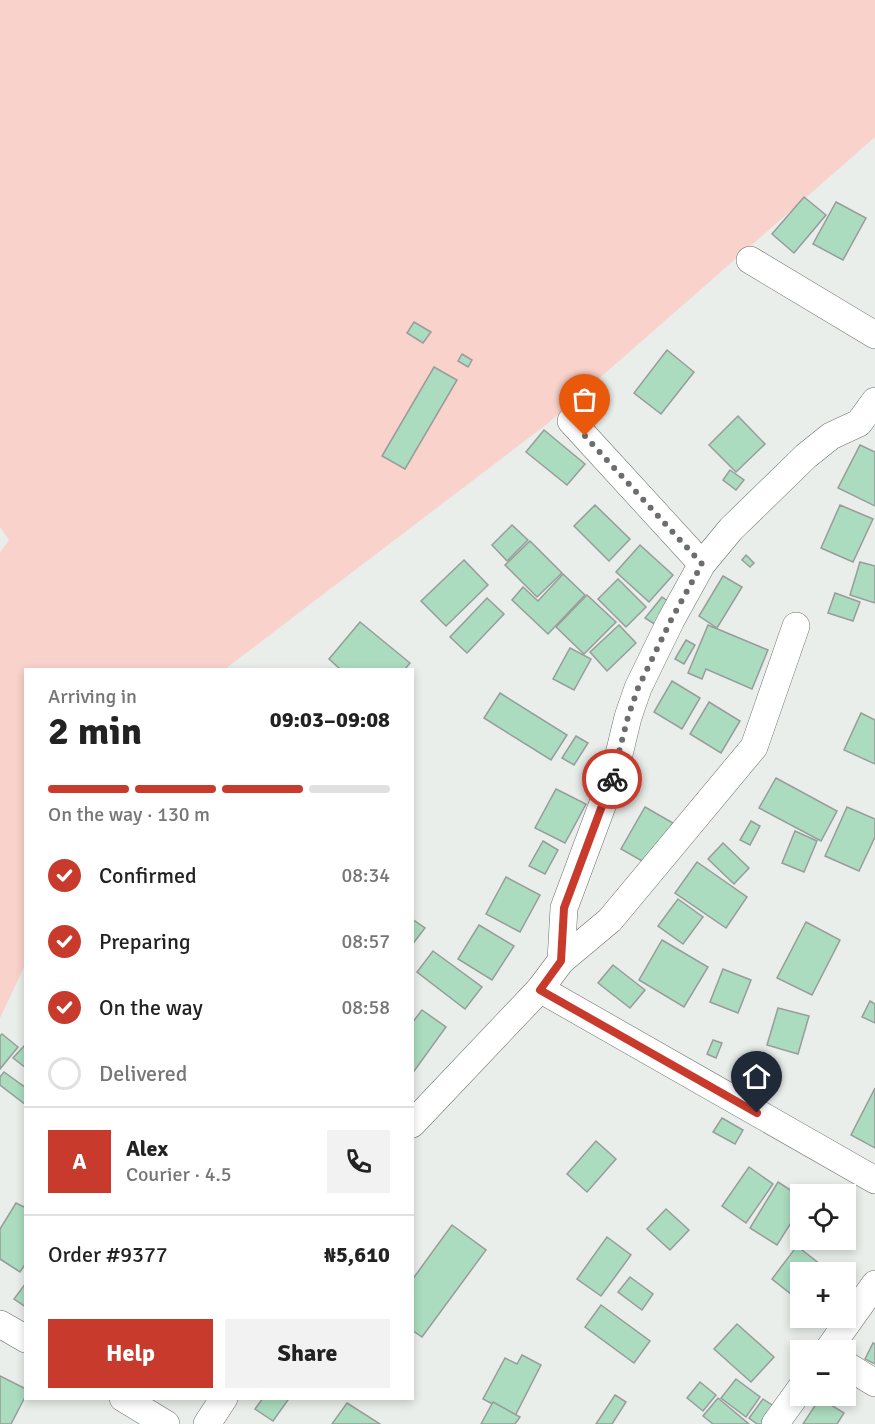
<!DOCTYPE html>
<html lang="en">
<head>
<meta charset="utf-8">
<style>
	:root { --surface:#fff; --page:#f2f2f2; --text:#222; --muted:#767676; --line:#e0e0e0; --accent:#c83b2c }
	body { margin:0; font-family:Signika,sans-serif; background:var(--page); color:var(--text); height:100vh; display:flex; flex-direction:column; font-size:22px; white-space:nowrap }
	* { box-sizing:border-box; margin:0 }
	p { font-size:20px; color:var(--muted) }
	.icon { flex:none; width:33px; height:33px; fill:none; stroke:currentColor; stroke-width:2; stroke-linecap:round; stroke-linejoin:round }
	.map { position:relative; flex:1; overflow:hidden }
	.details { position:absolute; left:24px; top:668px; width:390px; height:732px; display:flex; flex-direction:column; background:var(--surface); border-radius:0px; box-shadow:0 3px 9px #0003 }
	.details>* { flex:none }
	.fabs { position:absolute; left:790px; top:1184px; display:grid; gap:12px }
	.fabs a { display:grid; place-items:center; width:66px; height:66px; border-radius:0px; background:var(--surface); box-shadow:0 3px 9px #0003; font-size:30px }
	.pin { position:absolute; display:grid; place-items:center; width:51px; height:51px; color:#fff; margin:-62px -26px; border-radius:50% 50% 50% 0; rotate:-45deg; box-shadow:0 0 6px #0007 }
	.pin .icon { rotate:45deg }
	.courier { position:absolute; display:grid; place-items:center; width:60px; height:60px; margin:-30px; border:4px solid #c83b2c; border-radius:50%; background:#fff; color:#222; box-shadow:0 2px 8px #0007 }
	.summary em { font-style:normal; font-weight:700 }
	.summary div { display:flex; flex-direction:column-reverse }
	.summary { display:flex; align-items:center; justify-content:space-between; height:102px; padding:0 24px }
	h1 { font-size:39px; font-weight:700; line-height:45px }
	.bar { display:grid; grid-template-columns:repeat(4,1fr); gap:9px 6px; align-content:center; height:72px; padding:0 24px }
	.bar i { height:8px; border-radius:4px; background:var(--line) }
	.bar .selected { background:var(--accent) }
	.bar p { grid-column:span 4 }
	.line { display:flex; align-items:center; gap:15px; padding:0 24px; border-top:2px solid var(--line) }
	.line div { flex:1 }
	.round { display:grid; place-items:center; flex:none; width:63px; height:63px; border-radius:0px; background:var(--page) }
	ol { padding:0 24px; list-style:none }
	li { display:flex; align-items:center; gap:18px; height:66px }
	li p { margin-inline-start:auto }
	li .icon { padding:6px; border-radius:50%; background:var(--accent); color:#fff; stroke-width:4 }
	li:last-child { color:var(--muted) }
	li i { width:33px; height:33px; border:3px solid var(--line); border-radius:50% }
	.primary-button { display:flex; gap:12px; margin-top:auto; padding:12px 24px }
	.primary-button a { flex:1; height:69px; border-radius:0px; background:var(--accent); color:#fff; font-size:24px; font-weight:700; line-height:69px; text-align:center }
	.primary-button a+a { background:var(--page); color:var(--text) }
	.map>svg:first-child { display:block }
</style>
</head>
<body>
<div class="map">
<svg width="875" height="1424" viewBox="0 0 875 1424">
	<rect width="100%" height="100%" fill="#e9eeeb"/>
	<polygon fill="#f9d2cb" points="0,0 875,0 875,137 547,424 225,669 26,669 25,965 0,1018 0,552 9,540 0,527"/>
	<g fill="#abdcbf" stroke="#989c9a" stroke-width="1.5">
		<polygon points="804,197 826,215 794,253 772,234"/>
		<polygon points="836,202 866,218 843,260 813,244"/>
		<polygon points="414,322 431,332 423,343 407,333"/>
		<polygon points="667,350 694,372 661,414 634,393"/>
		<polygon points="462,354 472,360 468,367 458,361"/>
		<polygon points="434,367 457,380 405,469 382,456"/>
		<polygon points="738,416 765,444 736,472 709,445"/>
		<polygon points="544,430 585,464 567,485 526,452"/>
		<polygon points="860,445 875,452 875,506 838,488"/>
		<polygon points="730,470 744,480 736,490 723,480"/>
		<polygon points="595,505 630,539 609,561 574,526"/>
		<polygon points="840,505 873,519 853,562 821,548"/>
		<polygon points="512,525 528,540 507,561 492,545"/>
		<polygon points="530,541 562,573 537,597 505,565"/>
		<polygon points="640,545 673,575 649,602 616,572"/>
		<polygon points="746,555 754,563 750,567 742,560"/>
		<polygon points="464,560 488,585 446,626 421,601"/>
		<polygon points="860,562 875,566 875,603 850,595"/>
		<polygon points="563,574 585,595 548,634 512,600 523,587 538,601"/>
		<polygon points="723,576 742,587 717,628 699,616"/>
		<polygon points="618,579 646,607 626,627 598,599"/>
		<polygon points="835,593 860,602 853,621 828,613"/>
		<polygon points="587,595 616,622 584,654 556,627"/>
		<polygon points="662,597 672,604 656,625 645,618"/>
		<polygon points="487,598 504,614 467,653 450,637"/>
		<polygon points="360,622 410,663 405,669 340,669 329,659"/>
		<polygon points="619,625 636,643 607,671 590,652"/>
		<polygon points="708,625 768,650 752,689 706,669 702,679 688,673"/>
		<polygon points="686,640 695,645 684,664 675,659"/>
		<polygon points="570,648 591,659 574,690 553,679"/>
		<polygon points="672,681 700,698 682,729 654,712"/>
		<polygon points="500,693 567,735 551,760 484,718"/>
		<polygon points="709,702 740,721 721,753 690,734"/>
		<polygon points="861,713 875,720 875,764 844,750"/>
		<polygon points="576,736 588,743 574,765 562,758"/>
		<polygon points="776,778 837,811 821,841 759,808"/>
		<polygon points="556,789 586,804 565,843 535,828"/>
		<polygon points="645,807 673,823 649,865 621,849"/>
		<polygon points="847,807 875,819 875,837 859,871 825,856"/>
		<polygon points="751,821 760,826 750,845 740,840"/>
		<polygon points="795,831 817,841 804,872 782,863"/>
		<polygon points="543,841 558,850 545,874 529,866"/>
		<polygon points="723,843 749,868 734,884 708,859"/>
		<polygon points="697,862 747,897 726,928 675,893"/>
		<polygon points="506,877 540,895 520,932 486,914"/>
		<polygon points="678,899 703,917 683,944 658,926"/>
		<polygon points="412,919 425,928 412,945"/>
		<polygon points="806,922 840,940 812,995 777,978"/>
		<polygon points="479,925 514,946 492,980 458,959"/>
		<polygon points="662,940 708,967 684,1007 639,980"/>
		<polygon points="433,951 482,987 465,1009 417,972"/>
		<polygon points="613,965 645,990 630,1008 598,983"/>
		<polygon points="723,969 751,980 738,1013 710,1002"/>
		<polygon points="870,1001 875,1004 875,1023 862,1017"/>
		<polygon points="778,1008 809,1016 798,1054 767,1045"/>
		<polygon points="422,1010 446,1027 412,1074 412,1023"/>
		<polygon points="2,1034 18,1047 0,1069 0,1036"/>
		<polygon points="713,1040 722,1043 716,1058 707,1054"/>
		<polygon points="26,1044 26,1068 13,1058"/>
		<polygon points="4,1072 26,1088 26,1105 0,1085 0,1077"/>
		<polygon points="875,1088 875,1148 851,1135"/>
		<polygon points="722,1118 743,1130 735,1144 713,1132"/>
		<polygon points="596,1141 616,1159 587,1192 567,1174"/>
		<polygon points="749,1167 773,1184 746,1223 722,1206"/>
		<polygon points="778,1182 801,1197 801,1207 777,1245 750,1228"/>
		<polygon points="16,1203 26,1208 26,1263 20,1272 0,1259 0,1229"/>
		<polygon points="666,1209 689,1230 670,1250 647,1229"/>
		<polygon points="452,1225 486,1250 422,1337 412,1330 412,1280"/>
		<polygon points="607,1237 631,1255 601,1296 577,1279"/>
		<polygon points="797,1246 830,1272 801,1272 801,1302 772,1279"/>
		<polygon points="630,1277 653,1294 642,1310 618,1292"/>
		<polygon points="26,1283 26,1307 14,1299"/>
		<polygon points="846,1285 858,1294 846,1308"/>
		<polygon points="601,1305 650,1341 634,1363 585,1327"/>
		<polygon points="737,1324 774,1357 751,1382 714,1349"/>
		<polygon points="873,1343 875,1344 875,1364 865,1359"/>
		<polygon points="522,1355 541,1365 515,1416 483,1399 505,1358 517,1364"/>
		<polygon points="0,1376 26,1389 26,1395 11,1424 0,1424"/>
		<polygon points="736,1379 760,1397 746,1417 721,1398"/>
		<polygon points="700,1382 716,1395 703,1411 687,1398"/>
		<polygon points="615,1395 626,1402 612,1424 596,1424"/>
		<polygon points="263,1398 285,1398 288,1400 273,1421 255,1409"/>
		<polygon points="718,1398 749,1424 713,1424 703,1416"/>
		<polygon points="820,1398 844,1413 837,1424 803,1424"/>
		<polygon points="763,1399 775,1407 763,1424 757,1424 749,1418"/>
		<polygon points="493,1402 520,1417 515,1424 481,1424"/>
		<polygon points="347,1403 380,1424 332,1424"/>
	</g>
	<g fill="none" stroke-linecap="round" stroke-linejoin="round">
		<g stroke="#6c706d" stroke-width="28">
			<g id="street">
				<polyline points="750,260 875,335"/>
				<polyline points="571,421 702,564"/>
				<polyline points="561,961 564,908 615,771 628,717 638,688 671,620 702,564 731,529 806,456 831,436 859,423 875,401"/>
				<polyline points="540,989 875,1180"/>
				<polyline points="412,1124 540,989 561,961 610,920 754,747 796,626"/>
				<polyline points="0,1324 26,1339"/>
				<polyline points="828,1350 875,1284"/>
				<polyline points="846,1365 875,1383"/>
				<polyline points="123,1398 166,1424"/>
				<polyline points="207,1424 224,1398"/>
				<polyline points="775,1424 801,1388"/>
			</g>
		</g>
		<use href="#street" stroke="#fff" stroke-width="27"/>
	</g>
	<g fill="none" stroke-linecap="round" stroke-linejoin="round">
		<polyline stroke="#6b6e6c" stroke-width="6" stroke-dasharray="0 10.8" points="585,436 702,564 671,620 638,688 628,717 612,779"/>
		<polyline stroke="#c83b2c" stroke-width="8" points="612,779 564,908 561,961 540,990 757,1113"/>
	</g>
</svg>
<div class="fabs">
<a><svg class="icon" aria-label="locate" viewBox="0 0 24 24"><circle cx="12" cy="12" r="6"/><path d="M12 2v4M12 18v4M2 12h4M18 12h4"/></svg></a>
<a>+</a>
<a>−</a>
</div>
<div class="pin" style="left:585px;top:436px;background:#ea580c"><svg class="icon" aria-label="bag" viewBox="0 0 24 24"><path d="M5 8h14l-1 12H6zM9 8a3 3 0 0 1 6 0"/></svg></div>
<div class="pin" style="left:757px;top:1113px;background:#1f2937"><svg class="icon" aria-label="home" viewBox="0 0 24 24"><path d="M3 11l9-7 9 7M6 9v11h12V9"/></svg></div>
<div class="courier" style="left:612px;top:779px"><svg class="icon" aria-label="bike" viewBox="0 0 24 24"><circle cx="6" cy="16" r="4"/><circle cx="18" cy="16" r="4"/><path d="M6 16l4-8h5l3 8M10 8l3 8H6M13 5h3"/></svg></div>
<section class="details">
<div class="summary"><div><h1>2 min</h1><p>Arriving in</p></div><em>09:03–09:08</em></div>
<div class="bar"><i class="selected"></i><i class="selected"></i><i class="selected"></i><i></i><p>On the way · 130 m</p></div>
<ol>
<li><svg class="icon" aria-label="check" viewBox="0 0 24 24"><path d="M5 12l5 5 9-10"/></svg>Confirmed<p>08:34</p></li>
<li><svg class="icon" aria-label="check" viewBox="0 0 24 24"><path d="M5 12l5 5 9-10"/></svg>Preparing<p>08:57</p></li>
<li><svg class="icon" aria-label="check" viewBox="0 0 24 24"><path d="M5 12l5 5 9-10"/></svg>On the way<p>08:58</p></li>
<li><i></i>Delivered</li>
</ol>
<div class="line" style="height:108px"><b class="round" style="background:var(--accent);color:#fff">A</b><div><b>Alex</b><p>Courier · 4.5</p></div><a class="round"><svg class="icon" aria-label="phone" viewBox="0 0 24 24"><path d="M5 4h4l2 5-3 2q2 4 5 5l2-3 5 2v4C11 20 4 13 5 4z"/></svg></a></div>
<div class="line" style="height:78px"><div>Order #9377</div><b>₦5,610</b></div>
<div class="primary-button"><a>Help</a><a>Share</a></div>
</section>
</div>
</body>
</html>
